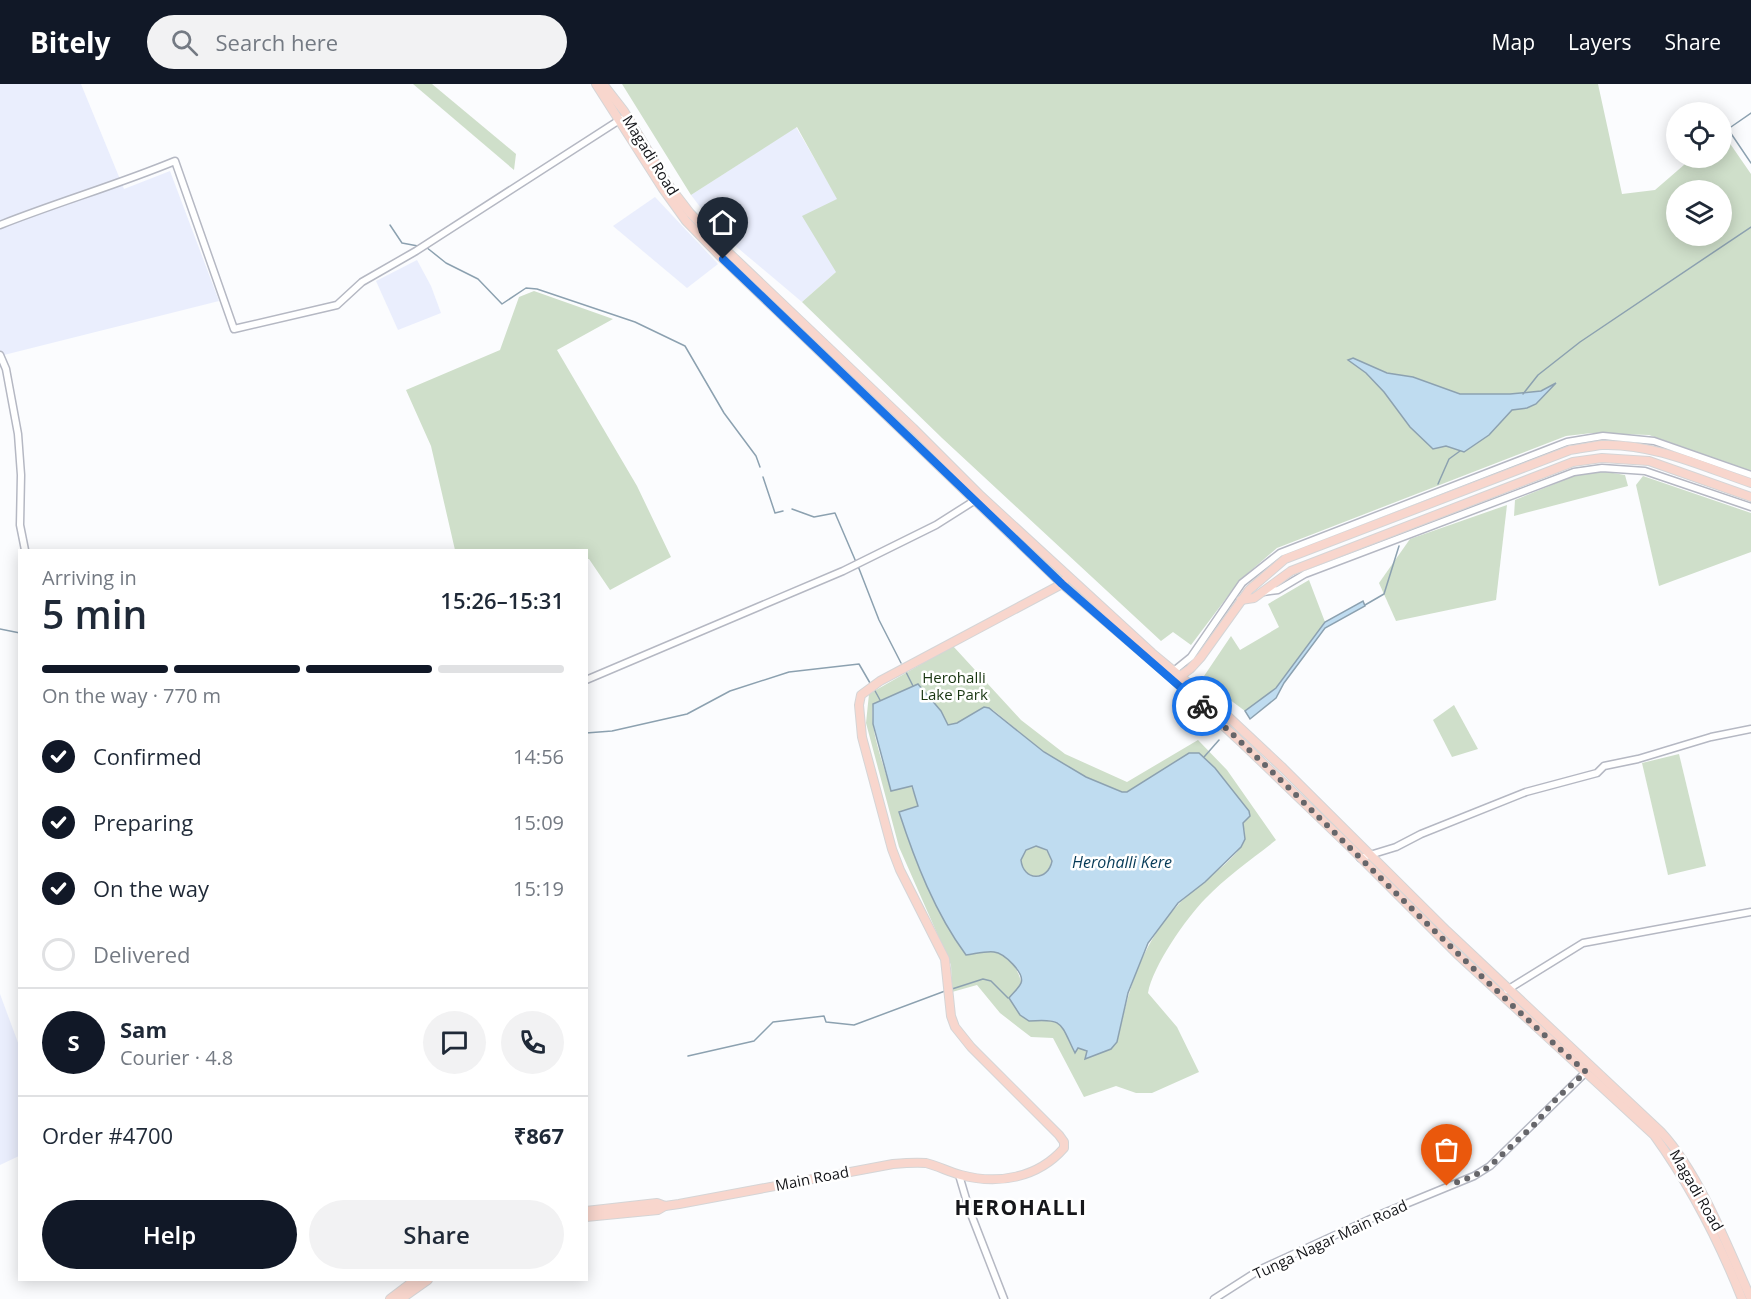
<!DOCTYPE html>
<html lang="en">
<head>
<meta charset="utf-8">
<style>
	:root { --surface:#fff; --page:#f2f2f3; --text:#1f2937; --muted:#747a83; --line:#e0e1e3; --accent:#111827 }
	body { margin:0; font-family:"Open Sans",sans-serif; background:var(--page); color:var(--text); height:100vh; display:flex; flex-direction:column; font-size:22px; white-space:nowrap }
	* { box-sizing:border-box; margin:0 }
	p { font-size:20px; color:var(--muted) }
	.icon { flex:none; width:33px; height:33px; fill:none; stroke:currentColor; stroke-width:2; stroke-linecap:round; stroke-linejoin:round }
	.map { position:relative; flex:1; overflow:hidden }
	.panel { position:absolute; left:18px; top:465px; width:570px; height:732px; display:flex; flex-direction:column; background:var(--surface); border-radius:0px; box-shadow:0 3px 15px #0003 }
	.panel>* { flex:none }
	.tools { position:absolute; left:1666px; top:18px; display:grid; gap:12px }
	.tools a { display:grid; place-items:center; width:66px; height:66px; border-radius:50%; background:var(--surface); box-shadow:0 3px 15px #0003; font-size:30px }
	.pin { position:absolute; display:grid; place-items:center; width:51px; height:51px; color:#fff; margin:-62px -26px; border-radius:50% 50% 50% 0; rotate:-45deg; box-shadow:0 0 6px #0007 }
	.pin .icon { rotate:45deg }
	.courier { position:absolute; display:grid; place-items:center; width:60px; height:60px; margin:-30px; border:4px solid #1a73e8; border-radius:50%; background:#fff; color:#222; box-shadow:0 2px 8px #0007 }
	.summary em { font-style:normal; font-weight:600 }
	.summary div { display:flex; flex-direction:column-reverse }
	.summary { display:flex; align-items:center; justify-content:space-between; height:102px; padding:0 24px }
	h1 { font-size:39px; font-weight:600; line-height:45px }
	.bar { display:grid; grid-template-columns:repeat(4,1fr); gap:9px 6px; align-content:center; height:72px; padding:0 24px }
	.bar i { height:8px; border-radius:4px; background:var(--line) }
	.bar .current { background:var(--accent) }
	.bar p { grid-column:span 4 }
	.line { display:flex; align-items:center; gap:15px; padding:0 24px; border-top:2px solid var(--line) }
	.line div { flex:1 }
	.round { display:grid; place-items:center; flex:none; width:63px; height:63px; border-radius:32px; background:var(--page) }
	ol { padding:0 24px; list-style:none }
	li { display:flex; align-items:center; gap:18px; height:66px }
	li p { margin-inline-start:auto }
	li .icon { padding:6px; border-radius:50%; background:var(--accent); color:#fff; stroke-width:4 }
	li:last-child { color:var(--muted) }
	li i { width:33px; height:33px; border:3px solid var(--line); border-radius:50% }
	.cta { display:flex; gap:12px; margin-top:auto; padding:12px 24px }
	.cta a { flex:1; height:69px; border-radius:36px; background:var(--accent); color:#fff; font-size:24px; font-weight:600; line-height:69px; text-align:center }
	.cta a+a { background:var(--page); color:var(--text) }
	header { display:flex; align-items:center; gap:36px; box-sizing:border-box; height:84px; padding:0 30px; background:var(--accent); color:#fff }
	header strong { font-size:28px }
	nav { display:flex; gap:33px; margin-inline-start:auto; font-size:21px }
	.search { width:420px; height:54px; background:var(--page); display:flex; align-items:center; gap:15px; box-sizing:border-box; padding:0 21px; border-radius:33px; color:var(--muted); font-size:22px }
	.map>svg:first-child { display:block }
</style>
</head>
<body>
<header>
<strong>Bitely</strong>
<div class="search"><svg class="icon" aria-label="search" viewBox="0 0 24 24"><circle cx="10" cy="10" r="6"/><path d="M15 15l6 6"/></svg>Search here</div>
<nav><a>Map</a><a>Layers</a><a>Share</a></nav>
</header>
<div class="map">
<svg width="1751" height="1215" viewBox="0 0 1751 1215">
	<rect width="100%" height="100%" fill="#fbfcfe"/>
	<g fill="#eaeefd">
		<polygon points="0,0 81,0 124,105 170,87 219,217 0,272"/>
		<polygon points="796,43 838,115 836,188 802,218 720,149 691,111"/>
		<polygon points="655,113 718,180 687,204 613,142"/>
		<polygon points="417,176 431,202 441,229 398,246 376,197"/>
		<polygon points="0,910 20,964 19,1072 0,1081"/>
	</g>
	<g fill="#cfdfca" fill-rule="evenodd">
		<polygon points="413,0 432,0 516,70 514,86"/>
		<path d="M 622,0 L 1598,0 L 1622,110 L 1655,106 L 1692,74 L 1722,74 L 1722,48 L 1751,90 L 1751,387 L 1649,351 L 1592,349 L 1566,352 L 1277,464 L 1240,496 L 1191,561 L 1173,548 L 1161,557 L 942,354 L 802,218 L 836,188 L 802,132 L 837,115 L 797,43 L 691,111 ZM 1677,106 L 1722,106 L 1722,152 L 1677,152 Z"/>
		<polygon points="534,207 613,235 557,266 637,402 671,473 610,506 589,475 587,475 586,466 455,466 431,362 406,306 500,266 519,213"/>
		<polygon points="1601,387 1625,391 1628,402 1514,432 1515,416 1574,392"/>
		<polygon points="1643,392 1751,429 1751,468 1659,502 1636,401"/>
		<polygon points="1507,421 1496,516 1396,537 1379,499 1410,455"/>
		<polygon points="1309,496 1325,538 1276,604 1245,627 1202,595 1231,552 1240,566 1279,543 1268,520"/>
		<path d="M 953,562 L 1021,636 L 1065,670 L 1127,698 L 1198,656 L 1227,686 L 1276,756 C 1252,775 1226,793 1205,815 C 1187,833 1152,883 1148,909 L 1177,943 L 1199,988 L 1152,1009 L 1136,1009 L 1116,1002 L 1084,1013 L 1053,954 L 1031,953 L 1000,929 L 977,901 L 952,908 L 951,881 L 899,763 L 866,639 L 869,610 ZM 918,600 L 941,627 L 948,641 L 957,639 L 984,623 L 993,626 L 1044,668 L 1086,693 L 1122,708 L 1127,708 L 1199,669 L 1215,684 L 1249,727 L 1250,732 L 1243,739 C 1244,745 1246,752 1244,757 C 1238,775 1192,805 1178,821 C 1140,862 1129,905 1117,958 L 1086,974 L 1088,967 L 1078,964 L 1075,968 C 1060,939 1064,934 1029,937 C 1024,915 1024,879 999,869 C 989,865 976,870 966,871 C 935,829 915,777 899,728 L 919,722 L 911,702 L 891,707 C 885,685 868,641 873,620 Z"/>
		<polygon points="1454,621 1478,665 1452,673 1433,636"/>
		<polygon points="1679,670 1706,782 1668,791 1642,679"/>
		<circle cx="1036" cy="777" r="15"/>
	</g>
	<g fill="#bfdcf0" stroke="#8ca1b0" stroke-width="1.5" fill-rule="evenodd">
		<polygon points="1353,274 1387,289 1413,293 1460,310 1510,310 1541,307 1556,299 1536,320 1527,324 1512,326 1489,351 1464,368 1446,362 1433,365 1410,343 1384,308 1366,289 1348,276"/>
		<polygon points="1363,517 1365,522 1325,544 1284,599 1276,614 1250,635 1245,627 1276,604 1325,538"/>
		<path d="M 918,600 L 941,627 L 948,641 L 957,639 L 984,623 L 989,624 L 1044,668 L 1086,693 L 1122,708 L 1127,708 L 1189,669 L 1199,669 L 1215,684 L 1249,727 L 1250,732 L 1243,739 L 1245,755 L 1241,763 L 1205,798 L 1178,819 L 1148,859 L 1128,909 L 1117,958 L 1111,965 L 1085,975 L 1087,967 L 1078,964 L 1075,969 C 1060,939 1064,934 1029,937 L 1020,931 L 1009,914 C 1012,910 1019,904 1021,899 C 1025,889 1004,869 994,868 C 985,867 975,870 966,871 C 935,829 915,777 899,728 L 918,722 L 912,702 L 891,707 L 873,640 L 873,620 ZM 1036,762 L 1047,766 L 1052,777 C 1048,798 1023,797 1021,776 L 1026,766 Z"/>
	</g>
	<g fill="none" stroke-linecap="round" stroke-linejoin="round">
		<g stroke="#8ca1b0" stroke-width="1.5">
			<polyline points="1751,29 1728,45 1751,79"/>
			<polyline points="390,141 402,159 418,162"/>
			<polyline points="426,163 446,179 478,195 502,220 526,204 537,205 635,238 685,262 724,329 756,372 760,383"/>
			<polyline points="1523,310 1538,291 1580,258 1751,143"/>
			<polyline points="763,393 775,429 783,427"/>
			<polyline points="1438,400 1449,375 1460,367"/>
			<polyline points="792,425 814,433 835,429 856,478"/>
			<polyline points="858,482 879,536 901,579"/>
			<polyline points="1365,521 1384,510 1399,462"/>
			<polyline points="0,545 20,549"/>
			<polyline points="906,588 913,602"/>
			<polyline points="874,605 880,616"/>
			<polyline points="586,649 612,647 687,630 730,607 789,588 859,580 870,599"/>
			<polyline points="1204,673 1219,656"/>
			<polyline points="952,905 983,895 991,897 1008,914"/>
			<polyline points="688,972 754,957 773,938 824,932 826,938 854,941 945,907"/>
		</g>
		<g stroke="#b5b8c3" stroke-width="9">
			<g id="minor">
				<path d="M 0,141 C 58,118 117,101 175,77 L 234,245 L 337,221 L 362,198 L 416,167 L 621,35"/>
				<polyline points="0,271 6,285 18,350 21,391 20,441 25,466"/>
				<polyline points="1263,508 1278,506 1305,490 1574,388 1602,384 1645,387 1751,423"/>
				<polyline points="1175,586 1191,573 1242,499 1280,469 1567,358 1603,352 1654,357 1751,391"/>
				<polyline points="586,596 843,487 936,441 977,415"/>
				<polyline points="1360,774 1396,763 1421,750 1526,708 1597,689 1604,682 1638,675 1711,653 1751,645"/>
				<polyline points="1507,906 1583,859 1751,828"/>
				<polyline points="959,1091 969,1125 1004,1215"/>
				<polyline points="1214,1215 1261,1185 1379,1131 1474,1092 1490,1082 1586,988"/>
			</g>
		</g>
		<g stroke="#d5d5d6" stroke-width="10">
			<g id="major">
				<path d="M 596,0 L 663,105 L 686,137 L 723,175 L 1062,500 L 1175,597 L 1242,659 L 1349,762 L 1457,870 L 1654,1051 C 1690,1101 1719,1157 1742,1215"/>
				<path d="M 603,0 L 624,27 L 670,103 L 690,129 L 727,167 L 913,344 L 981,412 L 1152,569 L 1220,625 L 1283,684 L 1447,847 L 1661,1048 C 1699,1089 1728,1163 1751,1215"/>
				<polyline points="1241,516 1254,514 1291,487 1573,378 1602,374 1649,377 1751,413"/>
				<path d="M 1179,593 L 1190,585 L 1201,573 L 1249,506 L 1285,475 L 1570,366 C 1580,365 1591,362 1602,361 C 1653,359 1704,383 1751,399"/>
				<path d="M 586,1127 L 657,1119 L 665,1122 L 679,1120 L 893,1080 C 904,1079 915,1078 926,1079 C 938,1082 949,1088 961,1091 C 998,1101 1038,1094 1064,1064 L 1064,1058 L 1059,1051 L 971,963 L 955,943 L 951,932 L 945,875 L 900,786 L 892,765 L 862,653 L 859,621 L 861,611 L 880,597 L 1062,500 L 1065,496"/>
				<polyline points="586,1133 658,1126 665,1122"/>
				<polyline points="390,1215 415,1196"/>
				<polyline points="401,1215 428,1196"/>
			</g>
		</g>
		<use href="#minor" stroke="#fff" stroke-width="6"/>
		<use href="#major" stroke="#f8d6cd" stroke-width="8"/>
	</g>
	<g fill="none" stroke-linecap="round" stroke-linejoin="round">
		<path stroke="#66666a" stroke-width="6" stroke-dasharray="0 10.8" d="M 1202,622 C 1332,741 1452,871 1586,988 L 1556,1015 L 1535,1040 L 1490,1082 L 1474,1092 L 1447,1102"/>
		<polyline stroke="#1a73e8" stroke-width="8" points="723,175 1062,500 1202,622"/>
	</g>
	<g text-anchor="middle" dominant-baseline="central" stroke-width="5" stroke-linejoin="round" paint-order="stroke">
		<g font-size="15" fill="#15161a" stroke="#fff">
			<text transform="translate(651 71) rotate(58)">Magadi Road</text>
			<text transform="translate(812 1094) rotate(-11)">Main Road</text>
			<text transform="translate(1697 1106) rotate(60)">Magadi Road</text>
			<text transform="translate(1330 1155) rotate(-25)">Tunga Nagar Main Road</text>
		</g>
		<g font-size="15" fill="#193611" stroke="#fff">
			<text x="954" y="593">Herohalli<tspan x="954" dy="17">Lake Park</tspan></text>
		</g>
		<g font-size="16" font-style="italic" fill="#063a57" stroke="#fff">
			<text x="1122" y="778">Herohalli Kere</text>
		</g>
		<g font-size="21" font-weight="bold" letter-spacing="1.5" fill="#15161a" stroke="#fff">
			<text x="1021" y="1123">HEROHALLI</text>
		</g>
	</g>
</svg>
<div class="tools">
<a><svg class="icon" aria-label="locate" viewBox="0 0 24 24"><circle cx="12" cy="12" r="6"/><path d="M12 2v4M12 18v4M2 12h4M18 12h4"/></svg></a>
<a><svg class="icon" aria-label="layers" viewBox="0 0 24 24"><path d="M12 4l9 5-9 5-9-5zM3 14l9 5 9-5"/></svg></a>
</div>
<div class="pin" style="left:1447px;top:1102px;background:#ea580c"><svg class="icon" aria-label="bag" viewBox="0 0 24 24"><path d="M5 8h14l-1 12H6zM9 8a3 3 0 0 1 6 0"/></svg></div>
<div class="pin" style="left:723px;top:175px;background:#1f2937"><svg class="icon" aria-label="home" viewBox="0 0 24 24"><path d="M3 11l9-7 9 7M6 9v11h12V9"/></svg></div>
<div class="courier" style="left:1202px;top:622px"><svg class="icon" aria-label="bike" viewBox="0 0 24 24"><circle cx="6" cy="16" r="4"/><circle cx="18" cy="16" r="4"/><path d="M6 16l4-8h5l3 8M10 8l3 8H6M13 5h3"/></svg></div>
<section class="panel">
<div class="summary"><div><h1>5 min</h1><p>Arriving in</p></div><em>15:26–15:31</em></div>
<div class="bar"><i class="current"></i><i class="current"></i><i class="current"></i><i></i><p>On the way · 770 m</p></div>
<ol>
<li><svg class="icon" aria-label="check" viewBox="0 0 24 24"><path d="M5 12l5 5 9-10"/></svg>Confirmed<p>14:56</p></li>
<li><svg class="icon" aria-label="check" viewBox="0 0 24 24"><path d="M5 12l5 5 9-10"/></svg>Preparing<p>15:09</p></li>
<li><svg class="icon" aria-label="check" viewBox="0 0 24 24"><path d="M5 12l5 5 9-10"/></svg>On the way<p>15:19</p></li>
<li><i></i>Delivered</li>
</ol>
<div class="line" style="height:108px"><b class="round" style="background:var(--accent);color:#fff">S</b><div><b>Sam</b><p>Courier · 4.8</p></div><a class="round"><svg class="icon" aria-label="chat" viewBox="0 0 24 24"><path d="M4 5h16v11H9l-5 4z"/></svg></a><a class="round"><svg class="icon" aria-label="phone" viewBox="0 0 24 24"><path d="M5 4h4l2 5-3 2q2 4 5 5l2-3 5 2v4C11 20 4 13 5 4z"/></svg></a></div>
<div class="line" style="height:78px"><div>Order #4700</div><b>₹867</b></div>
<div class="cta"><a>Help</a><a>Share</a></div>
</section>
</div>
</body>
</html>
